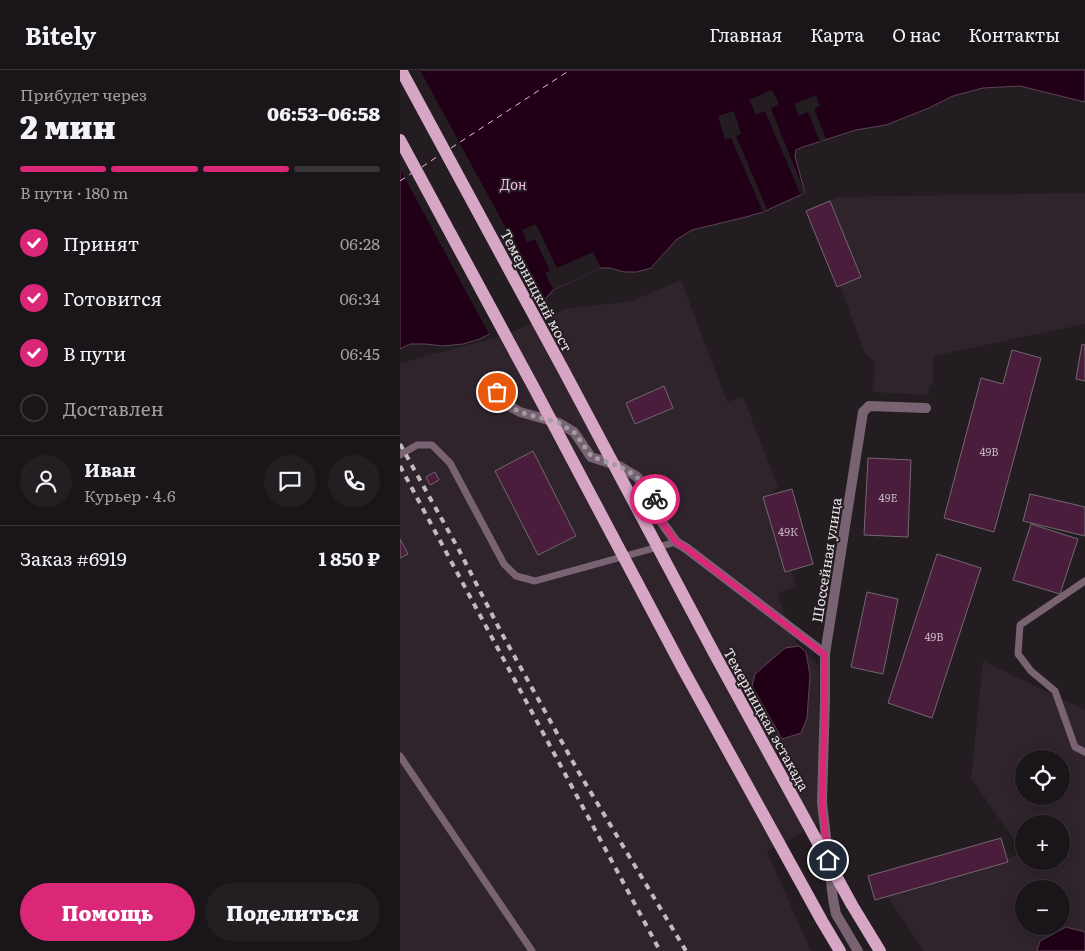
<!DOCTYPE html>
<html lang="ru">
<head>
<meta charset="utf-8">
<style>
	:root { --surface:#1a1518; --page:#231e21; --text:#f1f3f6; --muted:#9f9fa2; --line:#383437; --accent:#db2777 }
	body { margin:0; font-family:Literata,serif; background:var(--page); color:var(--text); height:100vh; display:flex; flex-direction:column; font-size:19px; white-space:nowrap }
	* { box-sizing:border-box; margin:0 }
	p { font-size:16px; color:var(--muted) }
	.icon { flex:none; width:28px; height:28px; fill:none; stroke:currentColor; stroke-width:2; stroke-linecap:round; stroke-linejoin:round }
	.map { position:relative; flex:1; overflow:hidden }
	.panel { display:flex; flex-direction:column; background:var(--surface); width:400px }
	.panel>* { flex:none }
	.tools { position:absolute; left:615px; top:680px; display:grid; gap:10px }
	.tools a { display:grid; place-items:center; width:55px; height:55px; border-radius:50%; background:var(--surface); box-shadow:0 2px 12px #0003,0 0 0 1px var(--line); font-size:25px }
	.pin { position:absolute; display:grid; place-items:center; width:42px; height:42px; color:#fff; margin:-21px; border:2px solid #fff; border-radius:50%; box-shadow:0 1px 5px #0007 }
	.courier { position:absolute; display:grid; place-items:center; width:50px; height:50px; margin:-25px; border:4px solid #db2777; border-radius:50%; background:#fff; color:#222; box-shadow:0 1px 6px #0007 }
	.head em { font-style:normal; font-weight:800 }
	.head div { display:flex; flex-direction:column-reverse }
	.head { display:flex; align-items:center; justify-content:space-between; height:85px; padding:0 20px }
	h1 { font-size:32px; font-weight:800; line-height:38px }
	.bar { display:grid; grid-template-columns:repeat(4,1fr); gap:8px 5px; align-content:center; height:60px; padding:0 20px }
	.bar i { height:6px; border-radius:4px; background:var(--line) }
	.bar .selected { background:var(--accent) }
	.bar p { grid-column:span 4 }
	.line { display:flex; align-items:center; gap:12px; padding:0 20px; border-top:1px solid var(--line) }
	.line div { flex:1 }
	.round { display:grid; place-items:center; flex:none; width:52px; height:52px; border-radius:26px; background:var(--page) }
	ol { padding:0 20px; list-style:none }
	li { display:flex; align-items:center; gap:15px; height:55px }
	li p { margin-inline-start:auto }
	li .icon { padding:5px; border-radius:50%; background:var(--accent); color:#fff; stroke-width:4 }
	li:last-child { color:var(--muted) }
	li i { width:28px; height:28px; border:2px solid var(--line); border-radius:50% }
	.primary-button { display:flex; gap:10px; margin-top:auto; padding:10px 20px }
	.primary-button a { flex:1; height:58px; border-radius:30px; background:var(--accent); color:#fff; font-size:20px; font-weight:800; line-height:58px; text-align:center }
	.primary-button a+a { background:var(--page); color:var(--text) }
	header { display:flex; align-items:center; gap:30px; box-sizing:border-box; height:70px; padding:0 25px; background:var(--surface); border-bottom:1px solid var(--line) }
	header strong { font-size:24px }
	nav { display:flex; gap:28px; margin-inline-start:auto; font-size:18px }
	main { display:flex; flex:1; min-height:0 }
	.map>svg:first-child { display:block }
</style>
</head>
<body>
<header>
<strong>Bitely</strong>
<nav><a>Главная</a><a>Карта</a><a>О нас</a><a>Контакты</a></nav>
</header>
<main>
<section class="panel">
<div class="head"><div><h1>2 мин</h1><p>Прибудет через</p></div><em>06:53–06:58</em></div>
<div class="bar"><i class="selected"></i><i class="selected"></i><i class="selected"></i><i></i><p>В пути · 180 m</p></div>
<ol>
<li><svg class="icon" aria-label="check" viewBox="0 0 24 24"><path d="M5 12l5 5 9-10"/></svg>Принят<p>06:28</p></li>
<li><svg class="icon" aria-label="check" viewBox="0 0 24 24"><path d="M5 12l5 5 9-10"/></svg>Готовится<p>06:34</p></li>
<li><svg class="icon" aria-label="check" viewBox="0 0 24 24"><path d="M5 12l5 5 9-10"/></svg>В пути<p>06:45</p></li>
<li><i></i>Доставлен</li>
</ol>
<div class="line" style="height:90px"><a class="round"><svg class="icon" aria-label="person" viewBox="0 0 24 24"><circle cx="12" cy="8" r="4"/><path d="M4 21q1-7 8-7t8 7"/></svg></a><div><b>Иван</b><p>Курьер · 4.6</p></div><a class="round"><svg class="icon" aria-label="chat" viewBox="0 0 24 24"><path d="M4 5h16v11H9l-5 4z"/></svg></a><a class="round"><svg class="icon" aria-label="phone" viewBox="0 0 24 24"><path d="M5 4h4l2 5-3 2q2 4 5 5l2-3 5 2v4C11 20 4 13 5 4z"/></svg></a></div>
<div class="line" style="height:65px"><div>Заказ #6919</div><b>1 850 ₽</b></div>
<div class="primary-button"><a>Помощь</a><a>Поделиться</a></div>
</section>
<div class="map">
<svg width="685" height="881" viewBox="0 0 685 881">
	<rect width="100%" height="100%" fill="#231c20"/>
	<g fill="#30242c" fill-rule="evenodd">
		<polygon points="685,123 685,254 533,286 533,315 529,316 529,325 472,322 476,293 465,283 411,137 439,127"/>
		<polygon points="281,210 327,332 343,327 378,417 369,426 396,516 377,524 396,572 419,597 420,753 367,782 411,881 0,881 0,293 106,265 165,239 232,231"/>
		<path d="M 583,591 L 685,640 L 685,881 L 524,881 L 488,827 L 623,783 L 571,708 ZM 624,689 L 661,689 L 661,726 L 624,726 ZM 624,754 L 661,754 L 661,791 L 624,791 ZM 624,819 L 661,819 L 661,856 L 624,856 Z"/>
	</g>
	<g fill="#210017" stroke="#5c4455">
		<polygon points="0,0 685,0 685,32 620,16 583,18 553,26 529,38 486,55 456,60 403,77 396,80 395,86 405,123 363,142 346,147 292,160 276,170 251,198 237,202 224,202 210,198 200,198 153,220 138,238 80,269 63,274 43,276 26,274 10,274 0,279"/>
		<polygon points="399,576 406,582 410,605 407,648 401,663 382,669 352,616 355,604 385,578"/>
		<polygon points="666,857 685,862 685,881 637,881 640,871"/>
	</g>
	<g fill="#231c20">
		<polygon points="0,0 20,0 146,232 140,239 90,266 0,99"/>
		<polygon points="372,20 379,34 371,39 405,123 401,125 365,41 356,45 349,30"/>
		<polygon points="416,25 420,36 414,39 426,69 420,72 408,42 399,46 394,34"/>
		<polygon points="334,41 341,64 336,66 367,139 363,142 331,68 325,70 318,46"/>
		<polygon points="136,154 157,198 193,182 201,198 153,220 145,203 150,201 135,169 127,172 122,160"/>
	</g>
	<g fill="none" stroke-linecap="round" stroke-linejoin="round">
		<g stroke="#f7b7e0" stroke-width="1" stroke-dasharray="6 5" stroke-linecap="butt">
			<polyline points="51,78 170,0"/>
			<polyline points="22,97 41,84"/>
			<polyline points="0,111 12,103"/>
		</g>
	</g>
	<g fill="#4b1d3d" stroke="#72696e">
		<polygon points="430,131 461,207 437,217 406,141"/>
		<polygon points="682,274 685,275 685,311 676,309"/>
		<polygon points="612,280 641,288 594,462 544,448 581,308 603,314"/>
		<polygon points="264,316 273,338 235,354 226,333"/>
		<polygon points="133,381 176,466 138,485 95,401"/>
		<polygon points="468,388 511,390 508,467 464,465"/>
		<polygon points="35,402 39,410 30,415 26,407"/>
		<polygon points="392,419 413,494 385,502 363,427"/>
		<polygon points="630,424 685,437 685,466 623,451"/>
		<polygon points="631,454 678,469 660,524 613,510"/>
		<polygon points="0,469 8,484 0,488"/>
		<polygon points="537,484 581,498 532,648 488,633"/>
		<polygon points="467,522 498,529 483,604 451,597"/>
		<polygon points="601,768 608,792 475,830 468,806"/>
	</g>
	<g fill="none" stroke-linecap="round" stroke-linejoin="round">
		<g stroke="#796271" stroke-width="7">
			<polyline points="0,385 17,375 32,375 50,393 104,494 116,506 135,511 276,472"/>
			<polyline points="685,511 620,555 618,584 631,601 655,621 675,677 685,682"/>
			<polyline points="0,686 132,881"/>
		</g>
		<g stroke="#796271" stroke-width="10">
			<polyline points="90,310 104,333 120,342 159,353 174,362 191,387 219,396 236,406 254,425 261,451 276,472 286,478 425,584"/>
			<polyline points="458,881 436,844 433,829 422,732 425,629 425,584 463,342 469,336 526,338"/>
		</g>
		<g stroke="#c0bbbe" stroke-width="4" stroke-dasharray="6 6" stroke-linecap="butt">
			<polyline points="0,374 59,480 101,562 178,701 286,881"/>
			<polyline points="0,396 260,881"/>
		</g>
		<g stroke="#d7a6c5" stroke-width="12">
			<polyline points="1,0 164,301 314,583 452,835 480,881"/>
			<polyline points="0,70 133,316 283,599 422,851 440,881"/>
		</g>
	</g>
	<g fill="none" stroke-linecap="round" stroke-linejoin="round">
		<polyline stroke="#a29da0" stroke-width="5" stroke-dasharray="0 9" points="97,322 104,333 120,342 159,353 174,362 192,387 219,396 236,406 254,426 255,429"/>
		<polyline stroke="#db2777" stroke-width="6" points="255,429 261,451 276,472 286,478 424,584 425,629 422,732 428,790"/>
	</g>
	<g text-anchor="middle" dominant-baseline="central" stroke-width="4" stroke-linejoin="round" paint-order="stroke">
		<g font-size="11" fill="#c0b1bb">
			<text x="589" y="381">49В</text>
			<text x="488" y="427">49Е</text>
			<text x="388" y="461">49К</text>
			<text x="534" y="566">49В</text>
		</g>
		<g font-size="14" fill="#e7e2e5" stroke="#231c20">
			<text transform="translate(137 220) rotate(62)">Темерницкий мост</text>
			<text transform="translate(426 490) rotate(-81)">Шоссейная улица</text>
			<text transform="translate(367 649) rotate(61)">Темерницкая эстакада</text>
		</g>
		<g font-size="15" font-style="italic" fill="#f7b7e0" stroke="#231c20">
			<text x="113" y="113">Дон</text>
		</g>
	</g>
</svg>
<div class="tools">
<a><svg class="icon" aria-label="locate" viewBox="0 0 24 24"><circle cx="12" cy="12" r="6"/><path d="M12 2v4M12 18v4M2 12h4M18 12h4"/></svg></a>
<a>+</a>
<a>−</a>
</div>
<div class="pin" style="left:97px;top:322px;background:#ea580c"><svg class="icon" aria-label="bag" viewBox="0 0 24 24"><path d="M5 8h14l-1 12H6zM9 8a3 3 0 0 1 6 0"/></svg></div>
<div class="pin" style="left:428px;top:790px;background:#1f2937"><svg class="icon" aria-label="home" viewBox="0 0 24 24"><path d="M3 11l9-7 9 7M6 9v11h12V9"/></svg></div>
<div class="courier" style="left:255px;top:429px"><svg class="icon" aria-label="bike" viewBox="0 0 24 24"><circle cx="6" cy="16" r="4"/><circle cx="18" cy="16" r="4"/><path d="M6 16l4-8h5l3 8M10 8l3 8H6M13 5h3"/></svg></div>
</div>
</main>
</body>
</html>
